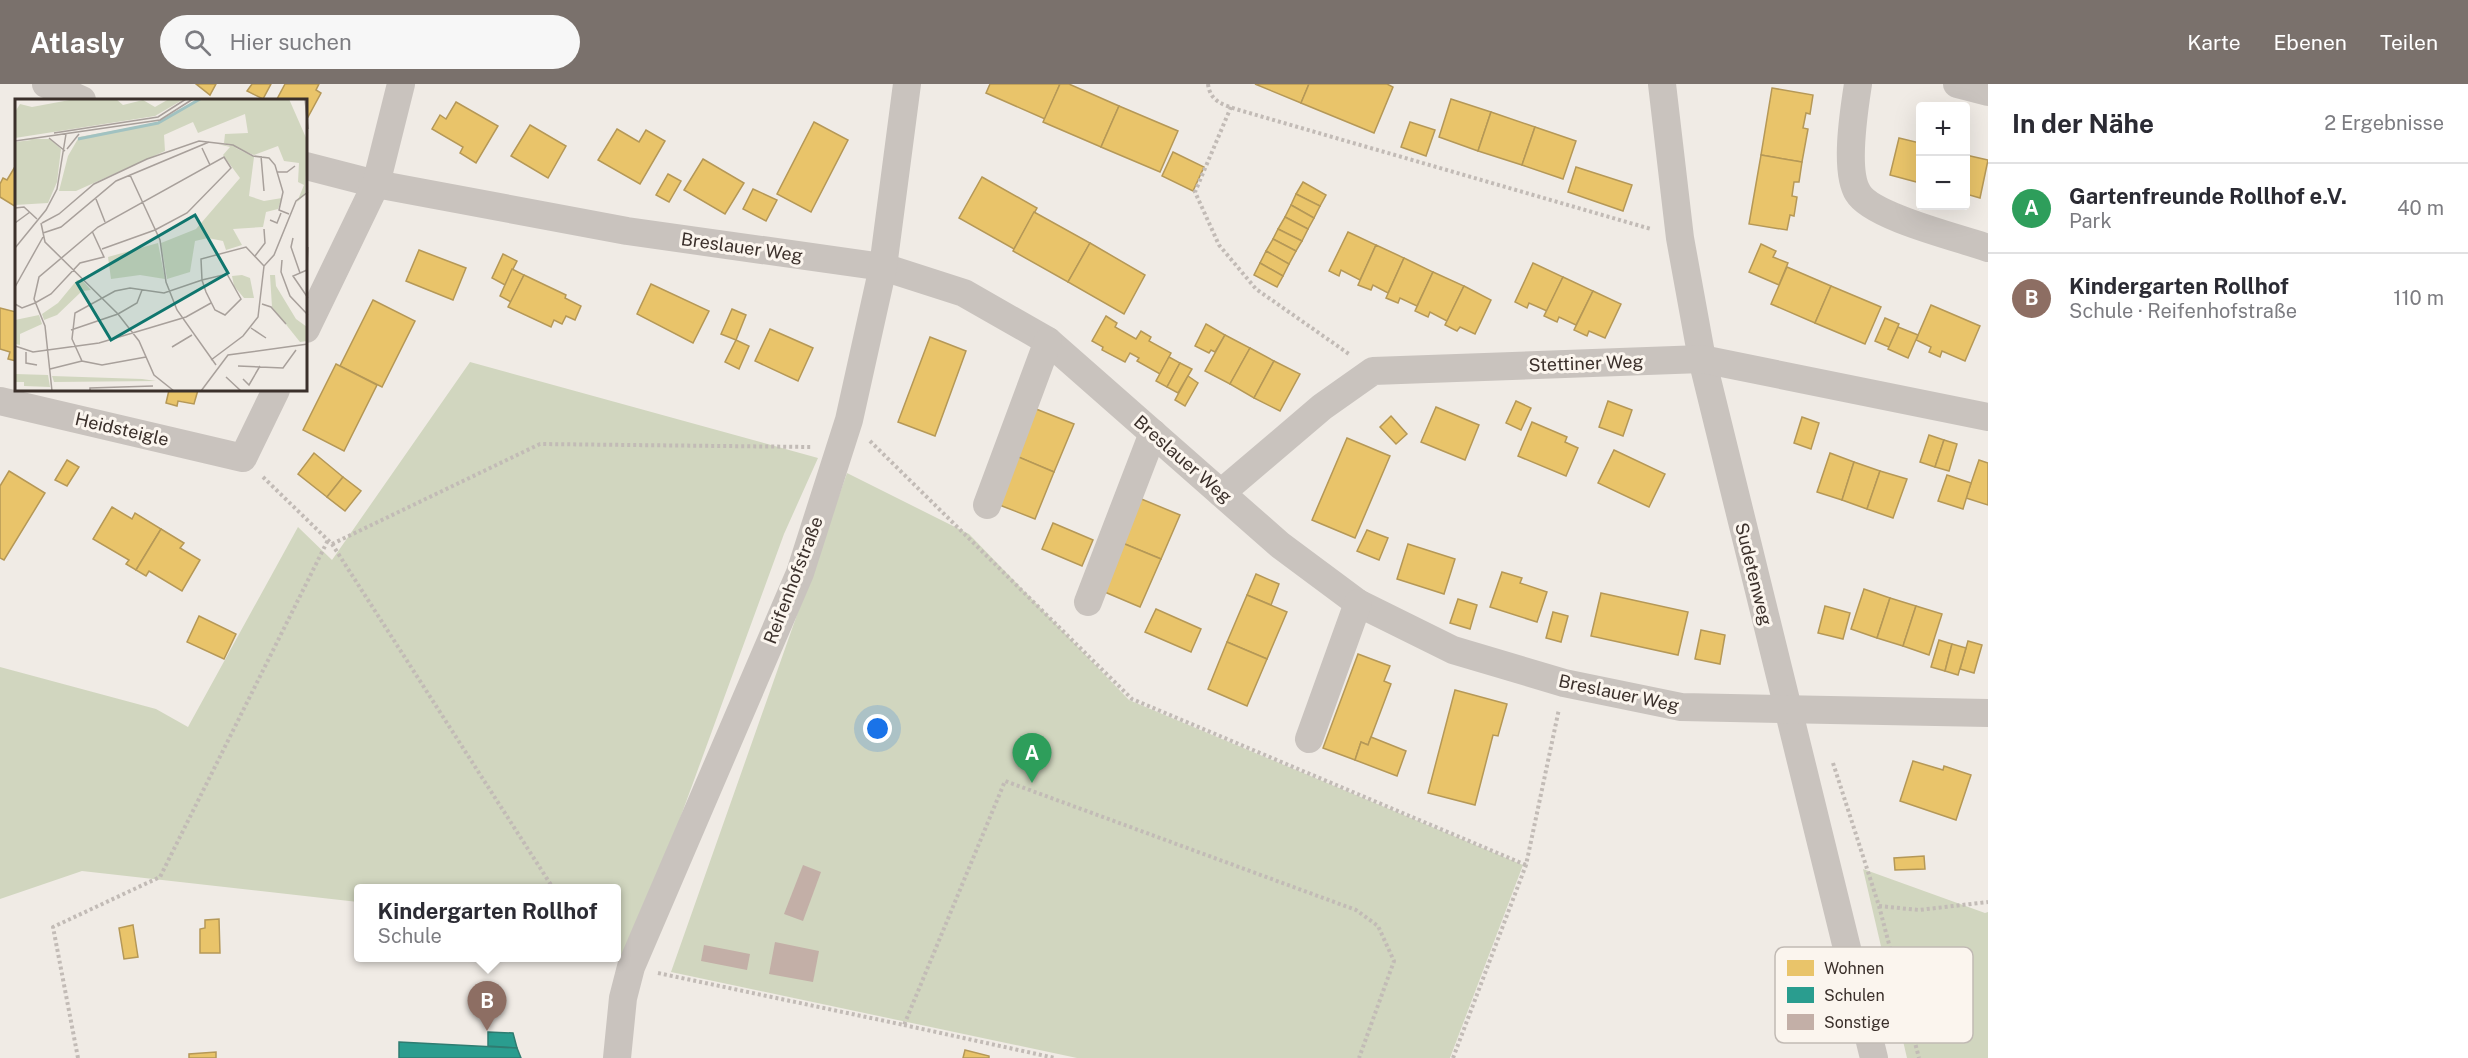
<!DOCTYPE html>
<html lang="de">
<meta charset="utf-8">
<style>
:root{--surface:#fff;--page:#f7f7f7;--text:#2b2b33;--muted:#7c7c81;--line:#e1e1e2;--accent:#7a716c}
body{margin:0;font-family:"Public Sans",sans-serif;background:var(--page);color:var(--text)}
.controls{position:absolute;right:18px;top:18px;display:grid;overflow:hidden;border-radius:6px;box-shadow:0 6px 24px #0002}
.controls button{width:54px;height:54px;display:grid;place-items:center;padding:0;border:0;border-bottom:2px solid var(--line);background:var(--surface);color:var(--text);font:30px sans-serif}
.you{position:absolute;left:878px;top:645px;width:21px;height:21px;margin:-15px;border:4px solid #fff;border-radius:50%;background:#1a73e8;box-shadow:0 0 0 9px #1a73e833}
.badge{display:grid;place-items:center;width:39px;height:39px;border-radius:50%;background:var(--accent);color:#fff;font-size:20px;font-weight:700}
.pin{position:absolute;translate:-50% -50px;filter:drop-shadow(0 2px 3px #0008)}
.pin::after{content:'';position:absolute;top:32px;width:21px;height:18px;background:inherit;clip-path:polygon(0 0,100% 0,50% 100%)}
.popup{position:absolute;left:354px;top:800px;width:267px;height:78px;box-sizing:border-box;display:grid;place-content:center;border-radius:6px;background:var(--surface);filter:drop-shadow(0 2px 4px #0005);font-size:20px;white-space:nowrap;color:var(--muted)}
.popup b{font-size:22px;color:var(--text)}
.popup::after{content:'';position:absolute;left:50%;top:100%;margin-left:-12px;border:12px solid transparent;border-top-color:var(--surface)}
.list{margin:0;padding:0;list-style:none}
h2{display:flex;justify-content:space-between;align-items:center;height:78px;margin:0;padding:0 24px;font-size:26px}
h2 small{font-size:20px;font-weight:400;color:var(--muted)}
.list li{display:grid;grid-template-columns:39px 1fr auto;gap:18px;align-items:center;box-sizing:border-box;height:90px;padding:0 24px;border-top:2px solid var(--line)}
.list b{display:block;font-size:22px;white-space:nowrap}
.list p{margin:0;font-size:20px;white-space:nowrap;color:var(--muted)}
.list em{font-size:20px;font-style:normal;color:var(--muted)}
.icon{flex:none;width:33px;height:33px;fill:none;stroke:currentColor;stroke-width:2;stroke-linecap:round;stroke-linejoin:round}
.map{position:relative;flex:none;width:1988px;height:974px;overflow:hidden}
header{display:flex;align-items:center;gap:36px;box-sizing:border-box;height:84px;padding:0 30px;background:var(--accent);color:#fff}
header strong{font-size:28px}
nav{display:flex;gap:33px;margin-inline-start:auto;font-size:21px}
.search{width:420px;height:54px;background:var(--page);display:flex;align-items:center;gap:15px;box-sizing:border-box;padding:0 21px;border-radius:33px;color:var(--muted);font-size:22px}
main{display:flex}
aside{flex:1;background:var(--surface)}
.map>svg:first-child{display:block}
</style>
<header>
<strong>Atlasly</strong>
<div class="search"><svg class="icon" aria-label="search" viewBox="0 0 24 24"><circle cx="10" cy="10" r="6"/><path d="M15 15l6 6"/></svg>Hier suchen</div>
<nav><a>Karte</a><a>Ebenen</a><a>Teilen</a></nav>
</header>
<main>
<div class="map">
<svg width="1988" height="974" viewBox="0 0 1988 974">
<rect width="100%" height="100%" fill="#f0ebe5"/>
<g fill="#d1d6bf">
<path d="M470,278l348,96 -34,76 -155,424 -13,-2v-68h-258v14l-276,-31 -82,28v-232l156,42 32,18 110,-200 34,33z"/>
<path d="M847,389l122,61 160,166 394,165 -73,193h-373l-406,-86z"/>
<path d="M1863,785l122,44 3,-1v146h-81z"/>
</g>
<g fill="#e9c46a" stroke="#b59857" stroke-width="1.5">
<path d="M196,0h20l-6,11z"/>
<path d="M252,0h19l-8,15 -16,-8z"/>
<path d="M285,0h34l-3,6 5,3 -13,24 -2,-1v-16l-29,-1z"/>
<path d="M990,0h70l-15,35 -59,-26z"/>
<path d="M1060,0h9l50,22 -18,41 -58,-25z"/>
<path d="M1255,0h54l-8,19z"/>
<path d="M1309,0h78l6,3 -19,46 -73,-30z"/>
<path d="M1772,4l41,7 -3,19 -4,-1 -3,15 5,1 -6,33 -41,-7z"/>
<path d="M1451,15l40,13 -13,39 -39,-14z"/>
<path d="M456,18l42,24 -22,37 -16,-10 3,-6 -31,-18 8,-14 6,4z"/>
<path d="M1119,22l59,25 -18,41 -59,-25z"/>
<path d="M1491,28l44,15 -13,38 -44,-14z"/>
<path d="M814,38l34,18 -37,72 -34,-18z"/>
<path d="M1410,38l25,8 -9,26 -25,-9z"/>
<path d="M530,41l36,21 -18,32 -37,-22z"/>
<path d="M1535,43l41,14 -13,38 -41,-14z"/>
<path d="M617,45l22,13 7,-12 19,11 -25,43 -42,-24z"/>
<path d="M1899,54l21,5v40l-30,-8z"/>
<path d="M1173,68l31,15 -11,24 -31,-15z"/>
<path d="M1761,71l41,7 -3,20h-5l-2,14 5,1 -3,19 -4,-1 -3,15 -38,-6z"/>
<path d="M1966,71l22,5 -8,38 -14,-4z"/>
<path d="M703,75l41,24 -19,31 -41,-24z"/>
<path d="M16,81v42l-16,-10v-13l3,-6 4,2z"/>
<path d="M1576,83l56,18 -9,26 -55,-19z"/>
<path d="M668,90l13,7 -12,21 -13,-7z"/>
<path d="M982,93l55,31 -23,41 -55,-31z"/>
<path d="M1303,98l23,13 -6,11 -24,-12z"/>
<path d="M753,105l24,11 -11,21 -23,-12z"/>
<path d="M1296,110l24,12 -6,12 -23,-13z"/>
<path d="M1291,121l23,13 -6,11 -23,-12z"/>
<path d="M1034,128l56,31 -22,39 -55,-31z"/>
<path d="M1285,133l23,12 -6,12 -24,-12z"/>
<path d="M1278,145l24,12 -6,10 -23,-12z"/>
<path d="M1348,148l28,13 -16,35 -19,-10 -2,6 -10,-5z"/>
<path d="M1273,155l23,12 -7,13 -23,-13z"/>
<path d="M1090,159l55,32 -21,39 -56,-32z"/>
<path d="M1761,160l15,7 -3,6 15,6 -9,22 -30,-13z"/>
<path d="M1376,161l28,13 -16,35 -15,-8 -2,5 -13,-5z"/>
<path d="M419,166l47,18 -13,32 -47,-19z"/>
<path d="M1266,167l23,13 -6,12 -23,-13z"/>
<path d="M503,170l14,7 -12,24 -13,-7z"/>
<path d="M1404,174l29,14 -16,34 -17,-8 -2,5 -12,-5z"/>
<path d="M1260,179l23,13 -6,11 -23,-12z"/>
<path d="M1533,179l30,14 -16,34 -18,-8 -2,5 -12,-6z"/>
<path d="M1787,183l44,19 -16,37 -44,-19z"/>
<path d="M512,185l12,6 -13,27 -11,-6z"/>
<path d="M1433,188l31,14 -17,35 -17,-9 -2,5 -13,-6z"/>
<path d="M524,191l42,20 -1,3 16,8 -6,14 -9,-4 -4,8 -8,-4 -3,7 -43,-20z"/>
<path d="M1563,193l30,14 -17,34 -17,-8 -2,5 -13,-6z"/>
<path d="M651,200l58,27 -16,32 -56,-29z"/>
<path d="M1464,202l27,14 -16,34 -15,-7 -3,4 -12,-6z"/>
<path d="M1831,202l50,21 -16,37 -50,-21z"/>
<path d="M1593,207l28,13 -16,34 -16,-7 -2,5 -13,-6z"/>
<path d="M373,216l42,21 -33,66 -42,-21z"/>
<path d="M1931,221l49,21 -15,35 -23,-10 -2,6 -11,-5 2,-5 -15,-7z"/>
<path d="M0,224l16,4v49l-8,-2 2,-7 -10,-3z"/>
<path d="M732,225l14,6 -10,25 -15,-6z"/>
<path d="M1106,232l11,7 -2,4 21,12 5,-8 10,6 -2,4 22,12 -11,21 -23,-13 2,-3 -9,-5 -5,9 -23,-12 1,-3 -11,-6z"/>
<path d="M1885,234l14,6 -10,23 -14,-6z"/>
<path d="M1206,240l19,11 -10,17 -4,-2 -2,3 -14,-7z"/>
<path d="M1898,243l20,8 -10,23 -20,-9z"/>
<path d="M770,245l43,19 -15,33 -43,-20z"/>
<path d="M1225,251l25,13 -20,36 -25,-13z"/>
<path d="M930,253l36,14 -31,85 -37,-14z"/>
<path d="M736,256l13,6 -10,23 -14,-7z"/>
<path d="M1250,264l24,13 -20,37 -24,-14z"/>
<path d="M1169,273l11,6 -13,24 -11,-6z"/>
<path d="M1274,277l26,13 -20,37 -26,-13z"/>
<path d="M1180,279l12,6 -14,24 -11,-6z"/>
<path d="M336,280l41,21 -33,66 -41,-21z"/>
<path d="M1188,292l10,7 -13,23 -10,-6z"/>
<path d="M169,306h29l-4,14 -16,-3 -1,5 -11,-3z"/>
<path d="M1516,317l15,7 -10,22 -15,-7z"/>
<path d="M1608,317l24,9 -9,26 -24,-9z"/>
<path d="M1436,323l43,18 -14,35 -44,-18z"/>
<path d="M1036,325l38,15 -20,48 -38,-16z"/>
<path d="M1391,332l16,18 -11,10 -16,-17z"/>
<path d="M1802,333l17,6 -8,26 -17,-6z"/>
<path d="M1532,338l35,15 -2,5 13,6 -12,28 -48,-20z"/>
<path d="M1929,351l15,5 -9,27 -15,-5z"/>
<path d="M1347,354l43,18 -35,82 -43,-18z"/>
<path d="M1944,356l13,4 -8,27 -14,-4z"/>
<path d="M1614,366l51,24 -16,33 -51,-24z"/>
<path d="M314,369l29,24 -16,20 -29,-23z"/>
<path d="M1830,369l24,9 -12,38 -25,-8z"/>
<path d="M1016,372l38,16 -19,47 -38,-15z"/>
<path d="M67,376l12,7 -12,19 -12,-6z"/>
<path d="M1979,376l9,3v42l-22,-7z"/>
<path d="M1854,378l26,9 -13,38 -25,-9z"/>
<path d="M9,387l36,22 -41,67 -4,-2v-72z"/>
<path d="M1880,387l27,8 -14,39 -26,-9z"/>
<path d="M1947,391l24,8 -8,26 -25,-8z"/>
<path d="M343,393l18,14 -16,20 -18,-14z"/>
<path d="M1139,414l41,17 -19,44 -41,-17z"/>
<path d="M112,423l20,12 3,-6 26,16 -25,41 -10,-6 3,-4 -36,-21z"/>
<path d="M1053,439l40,17 -11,26 -40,-17z"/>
<path d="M161,445l23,14 -4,5 20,12 -18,31 -33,-20 -3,5 -10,-6z"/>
<path d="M1367,446l21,8 -9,22 -22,-9z"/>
<path d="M1120,458l41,17 -21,48 -40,-17z"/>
<path d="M1408,460l47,15 -11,35 -47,-15z"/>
<path d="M1502,488l20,6 -2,5 27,9 -10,30 -47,-15z"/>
<path d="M1256,490l23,10 -8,21 -24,-10z"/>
<path d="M1864,505l26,9 -13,40 -26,-9z"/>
<path d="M1601,509l87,19 -10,43 -87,-19z"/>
<path d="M1247,511l40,17 -20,47 -40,-17z"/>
<path d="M1890,514l26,8 -13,40 -26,-8z"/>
<path d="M1458,515l19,6 -7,24 -20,-6z"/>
<path d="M1825,522l25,7 -7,26 -25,-6z"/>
<path d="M1916,522l26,8 -13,41 -26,-9z"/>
<path d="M1156,525l45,20 -10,23 -46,-20z"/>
<path d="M1553,528l15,4 -7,26 -15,-4z"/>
<path d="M199,532l37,18 -12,25 -37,-17z"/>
<path d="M1701,546l24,5 -5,29 -25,-5z"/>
<path d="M1939,556l13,4 -7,27 -14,-4z"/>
<path d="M1968,557l14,4 -8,28 -14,-4z"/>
<path d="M1227,558l40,17 -20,47 -39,-17z"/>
<path d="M1952,560l14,4 -8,27 -13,-4z"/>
<path d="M1358,570l32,12 -6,15 7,3 -23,61 -7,-3 -6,18 -32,-12z"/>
<path d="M1455,606l52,14 -9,32 -5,-1 -18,70 -47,-12z"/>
<path d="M1371,653l35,14 -9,25 -42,-16 6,-18 7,3z"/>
<path d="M1913,677l30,9 1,-4 27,9 -15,45 -56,-19z"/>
<path d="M1924,772l1,13 -30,1 -1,-12z"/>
<path d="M219,835l1,34h-20v-24l5,-1v-8z"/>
<path d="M133,841l5,32 -14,2 -5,-31z"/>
<path d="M965,966l24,6v2h-26z"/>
<path d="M216,968v6h-27v-4z"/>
</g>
<g fill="#2a9d8f" stroke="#2f7c71" stroke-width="1.5">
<path d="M488,948l25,1 4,15 -29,-2z"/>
<path d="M399,958l118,6 4,10h-122z"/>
</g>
<g fill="#c3afa7">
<path d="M803,781l18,7 -18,49 -19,-7z"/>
<path d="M775,858l44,9 -6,31 -44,-8z"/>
<path d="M704,861l46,9 -3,16 -46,-9z"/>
</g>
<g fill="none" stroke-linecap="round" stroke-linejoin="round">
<g stroke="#c2bbb6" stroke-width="4" stroke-dasharray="3 3" stroke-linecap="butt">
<path d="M1208,0c2,18 16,21 31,26l412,119"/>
<path d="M1231,23l-36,85 24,53 37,44 93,65"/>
<path d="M870,357l262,258 394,166"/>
<path d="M263,393l69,67 221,344"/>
<path d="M332,460l208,-100 272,3"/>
<path d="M1833,679l46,143 40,152"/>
<path d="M1879,822l40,4 69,-8"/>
<path d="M658,889l246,52 101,-244 351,129 22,16 16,35 -35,97"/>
<path d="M904,941l151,33"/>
<path d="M78,974l-25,-131 107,-50 168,-337"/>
<path d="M1453,974l73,-193 33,-156"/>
</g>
<g stroke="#c9c3be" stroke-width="28">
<path d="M46,0l36,16"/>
<path d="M1662,0l18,154 22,121 172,699"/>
<path d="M1858,0c-4,26 -14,87 0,109 14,24 102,45 130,55"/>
<path d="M1957,0l31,8"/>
<path d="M306,82l70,18 251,47 256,36 81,26 84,48 232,204 78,58 95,47 111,33 117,24 307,6"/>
<path d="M306,245l70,-145 25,-100"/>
<path d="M0,317l243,57 33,-68"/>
<path d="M1221,409l101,-86 51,-36 329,-12 286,58"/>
<path d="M987,421l61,-164"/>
<path d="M1088,518l65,-169"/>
<path d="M1309,655l49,-136"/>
<path d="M617,974l6,-60 8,-31 169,-394 49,-153 34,-153 24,-183"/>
</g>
</g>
<g text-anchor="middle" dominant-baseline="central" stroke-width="6" stroke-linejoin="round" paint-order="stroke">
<g font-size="18" fill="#3b302b" stroke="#fbf5ee">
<text transform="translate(742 163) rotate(8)">Breslauer Weg</text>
<text transform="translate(1586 279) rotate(-2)">Stettiner Weg</text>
<text transform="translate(122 345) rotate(13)">Heidsteigle</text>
<text transform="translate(1183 375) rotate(41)">Breslauer Weg</text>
<text transform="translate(1754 490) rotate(76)">Sudetenweg</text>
<text transform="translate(793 496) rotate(-69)">Reifenhofstraße</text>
<text transform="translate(1619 609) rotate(12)">Breslauer Weg</text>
</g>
</g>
<g transform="translate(15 15)">
<rect width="292" height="292" fill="#f0ebe5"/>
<path d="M60,0h41l7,6 20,-5 12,7 14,-8h15l-29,17 -140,22v-26l5,-8 12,3zM182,0h92l18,41 -2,55 -8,7 7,-17 -6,-3 1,-19 -15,-2 -6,-15 -24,9 -30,-12 1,-9 23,-1 -3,-19 -47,19 -5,-11 -29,13 1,16 -89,40h-17l9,-35 11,-19 82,-15zM11,40h24l11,10 -4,33 -9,21 -33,2v-63l17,-2zM203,45l14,2 22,11 -5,39 15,5 18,-3 -4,11 -12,3 -3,15 -30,2 9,16 -16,5 -3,-9 -15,-3 -13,3 -5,31 -23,7 -6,-36 35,-14 44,-51 -17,-23 7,-8zM143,144l7,36 -25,-4 -29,4 -3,-22zM227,176l8,3 4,20h-10l-10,-12 -2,-10zM255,176h5l1,11 20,33 11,8v14l-7,1 -28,-35zM62,181h5l9,10 -9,1 -25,24 -13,5 -2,-6 16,-11zM24,216l3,9 -22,10v11l-5,-1v-24zM0,275l33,1 2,12 -26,-1v-4h-9zM37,277l90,3 14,2 -102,1z" fill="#d1d6bf"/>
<path fill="none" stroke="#a1c2c1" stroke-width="3" d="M63,40l80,-16 42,-24"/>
<path fill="none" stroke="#a8a09b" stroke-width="1.5" d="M290,0l3,30M39,34l104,-16 28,-18M34,39l16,13M0,42l145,-21 33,-21M187,49l8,17M52,50l12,-15M246,57l3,35M262,73h10l8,-6M115,76l30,65 6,42 11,28 39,55M81,100l9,23M0,109l9,-1 13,12M255,121l7,3 4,-10M0,124l15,-11M26,124l4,19 73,72 21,27 15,34 20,16M27,124l17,-9 35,-30 53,-25 52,-18 34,4 20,11 16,2 6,7 8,27 -4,18 10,4M28,134l18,-6 55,-46 93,-39M278,139l-2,9 9,26M0,149l31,-38 11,-21 9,-55M240,157l10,-13 -1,-14M267,161l-1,12 9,24 18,19M292,170l1,-22M292,171l-14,6 15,22M0,188l28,-50M0,205l7,4 13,-5 16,-9 29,-31 24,-6 -12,-26M247,205l9,3 15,17M236,229l15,10M56,231l47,-16 19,-11 5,-13M0,247l18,6 66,-9 87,-26 25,-14M157,248l20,-12M11,253v11l11,2M131,258l-44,8 -20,-4 -10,-22 3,-26 40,-22 15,-3 34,5 38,-13 25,-6 14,25 -16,16 -10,-5 -9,-18 -4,-12 -1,-21 45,-12 18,19M196,261l32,-24 15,-19 6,-51 10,-11 22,-54 12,-9M223,267l45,2 13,-18M35,270l32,-8M211,278l15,14M228,280l6,6 11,-19M37,292l-7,-65 -11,-27 5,-22 59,-50 126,-70 7,11 -44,45 -32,17 -53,19M75,292v-3l63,-2M186,292l27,-36 80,-11"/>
<path fill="#0f766e" fill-opacity="0.15" stroke="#0f766e" stroke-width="3" d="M180,116l33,58 -117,67 -34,-57z"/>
<rect width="292" height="292" fill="none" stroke="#3b302b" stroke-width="3"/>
</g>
<rect x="1775" y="863" width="198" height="96" rx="9" fill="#fbf5ee" stroke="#c1bab4" stroke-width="1.5"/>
<rect x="1787" y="876" width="27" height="16" fill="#e9c46a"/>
<rect x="1787" y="903" width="27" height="16" fill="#2a9d8f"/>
<rect x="1787" y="930" width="27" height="16" fill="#c3afa7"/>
<g font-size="16" fill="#3b302b">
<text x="1824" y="890">Wohnen</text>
<text x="1824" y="917">Schulen</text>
<text x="1824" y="944">Sonstige</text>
</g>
</svg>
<div class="controls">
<button>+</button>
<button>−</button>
</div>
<div class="you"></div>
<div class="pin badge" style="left:1032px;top:699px;background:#2e9e5b">A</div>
<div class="pin badge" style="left:487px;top:947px;background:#8d6e63">B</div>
<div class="popup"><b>Kindergarten Rollhof</b>Schule</div>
</div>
<aside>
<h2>In der Nähe<small>2 Ergebnisse</small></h2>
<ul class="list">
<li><span class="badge" style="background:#2e9e5b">A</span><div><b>Gartenfreunde Rollhof e.V.</b><p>Park</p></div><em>40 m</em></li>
<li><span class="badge" style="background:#8d6e63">B</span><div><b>Kindergarten Rollhof</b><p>Schule · Reifenhofstraße</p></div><em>110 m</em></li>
</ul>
</aside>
</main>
